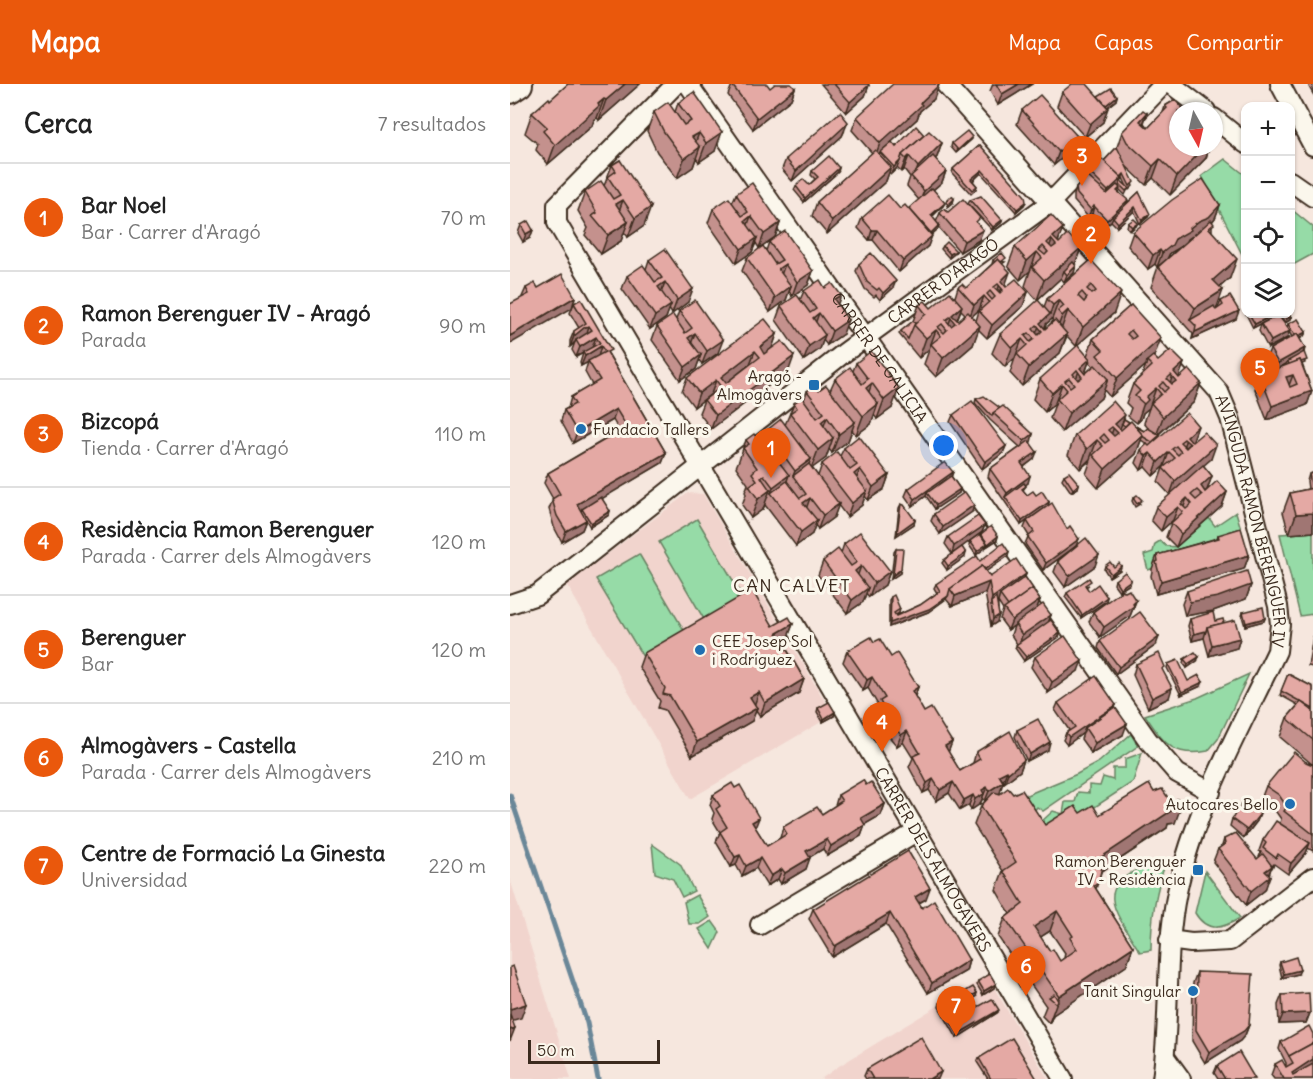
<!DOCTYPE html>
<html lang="es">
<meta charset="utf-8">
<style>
:root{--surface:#fff;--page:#f6f6f6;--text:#222;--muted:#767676;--line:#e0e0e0;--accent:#ea580c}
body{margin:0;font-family:Delius,sans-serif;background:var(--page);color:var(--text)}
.controls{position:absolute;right:18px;top:18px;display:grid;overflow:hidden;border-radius:12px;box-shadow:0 2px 4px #0004}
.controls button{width:54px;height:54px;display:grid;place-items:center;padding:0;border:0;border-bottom:2px solid var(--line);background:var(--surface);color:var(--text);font:30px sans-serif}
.compass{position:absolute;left:659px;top:18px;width:54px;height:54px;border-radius:50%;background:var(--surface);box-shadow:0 2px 4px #0004;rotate:172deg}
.scale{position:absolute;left:18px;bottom:15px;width:132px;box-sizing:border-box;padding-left:6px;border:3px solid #3b2a1e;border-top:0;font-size:16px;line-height:21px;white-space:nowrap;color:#3b2a1e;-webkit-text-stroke:4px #fbf7ec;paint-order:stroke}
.you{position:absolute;left:434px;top:362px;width:21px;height:21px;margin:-15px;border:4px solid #fff;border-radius:50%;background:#1a73e8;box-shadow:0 0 0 9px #1a73e833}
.badge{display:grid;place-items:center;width:39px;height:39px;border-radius:50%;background:var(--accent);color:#fff;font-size:20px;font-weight:700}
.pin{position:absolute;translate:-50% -50px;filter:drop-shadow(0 2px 3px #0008)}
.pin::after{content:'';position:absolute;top:32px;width:21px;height:18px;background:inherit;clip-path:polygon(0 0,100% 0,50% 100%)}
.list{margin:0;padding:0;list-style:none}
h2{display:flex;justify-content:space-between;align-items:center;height:78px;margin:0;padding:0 24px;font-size:26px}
h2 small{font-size:20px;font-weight:400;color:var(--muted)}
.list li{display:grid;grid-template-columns:39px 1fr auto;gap:18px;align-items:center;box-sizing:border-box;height:108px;padding:0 24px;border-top:2px solid var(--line)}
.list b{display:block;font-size:22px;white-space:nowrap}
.list p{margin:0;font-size:20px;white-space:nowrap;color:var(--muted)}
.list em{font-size:20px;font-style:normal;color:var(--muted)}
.icon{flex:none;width:33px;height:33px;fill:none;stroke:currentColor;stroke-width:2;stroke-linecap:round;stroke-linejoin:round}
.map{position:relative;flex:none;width:803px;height:995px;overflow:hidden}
header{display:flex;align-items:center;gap:36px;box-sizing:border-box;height:84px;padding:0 30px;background:var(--accent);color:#fff}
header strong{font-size:28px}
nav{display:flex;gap:33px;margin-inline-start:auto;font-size:21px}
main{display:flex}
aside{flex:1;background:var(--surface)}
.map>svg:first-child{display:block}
</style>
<header>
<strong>Mapa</strong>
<nav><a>Mapa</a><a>Capas</a><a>Compartir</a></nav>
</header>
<main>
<aside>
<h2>Cerca<small>7 resultados</small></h2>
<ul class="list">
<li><span class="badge">1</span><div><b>Bar Noel</b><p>Bar · Carrer d'Aragó</p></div><em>70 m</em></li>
<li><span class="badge">2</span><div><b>Ramon Berenguer IV - Aragó</b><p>Parada</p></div><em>90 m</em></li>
<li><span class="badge">3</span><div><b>Bizcopá</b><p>Tienda · Carrer d'Aragó</p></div><em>110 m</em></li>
<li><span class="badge">4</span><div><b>Residència Ramon Berenguer</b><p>Parada · Carrer dels Almogàvers</p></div><em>120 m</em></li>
<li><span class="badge">5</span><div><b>Berenguer</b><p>Bar</p></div><em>120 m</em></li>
<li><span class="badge">6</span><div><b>Almogàvers - Castella</b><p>Parada · Carrer dels Almogàvers</p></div><em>210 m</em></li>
<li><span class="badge">7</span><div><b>Centre de Formació La Ginesta</b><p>Universidad</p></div><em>220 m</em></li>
</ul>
</aside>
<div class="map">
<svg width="803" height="995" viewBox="0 0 803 995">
<rect width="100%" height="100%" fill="#f6e7de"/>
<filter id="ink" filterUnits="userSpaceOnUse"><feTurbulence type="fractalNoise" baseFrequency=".0167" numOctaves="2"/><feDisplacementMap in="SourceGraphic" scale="12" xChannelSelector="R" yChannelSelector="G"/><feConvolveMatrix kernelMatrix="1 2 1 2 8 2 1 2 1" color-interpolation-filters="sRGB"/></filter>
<g filter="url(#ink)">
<g fill="#f1d4cd">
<path d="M178,409l15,1 130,221 -143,84 -123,-214z"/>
<path d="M0,795l61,200h-61z"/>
<path d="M477,892l61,103h-227l18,-13z"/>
</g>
<g fill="#96dba7" stroke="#688262" stroke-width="1.5">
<path d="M715,75l20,16v85l-43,-84z"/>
<path d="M781,125l22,18v27l-22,12z"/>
<path d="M726,428l8,27 -96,31 -4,-15 9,-3 2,-8 5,-3 6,5 10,1 33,-29 6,8z"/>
<path d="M187,435l47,80 -39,22 -46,-79z"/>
<path d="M803,448v82l-13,2 -20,-82z"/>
<path d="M129,470l46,78 -42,25 -47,-78z"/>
<path d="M739,590l-31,65 -10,12c-37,7 -44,-9 -63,-36l52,-17z"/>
<path d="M621,650l7,12 -95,65 -6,-4 -5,7 -22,-12 67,-28 22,-12z"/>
<path d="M632,669l-9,29 -81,53 -10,-14 11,-10 10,3 2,-12h10l3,-10 11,1v-8l11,1 3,-9 10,3v-12h12v-9z"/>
<path d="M142,760l28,20 14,27 -12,6 -9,-18 -18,-6z"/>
<path d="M649,776l7,2c-11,30 -15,56 -15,88l-11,2c-31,-50 -48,-66 19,-92z"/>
<path d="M695,787l35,47c-18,11 -33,15 -45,-5z"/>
<path d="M187,811l13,22 -10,7h-11l-5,-22z"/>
<path d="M202,837l8,11 -8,17 -13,-20z"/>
</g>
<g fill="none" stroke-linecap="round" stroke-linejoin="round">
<path stroke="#6b8798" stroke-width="5" d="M0,711l77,228 11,56"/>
<defs>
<g id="minor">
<path id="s1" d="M166,0l-119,121v18l506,856"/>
<path id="s2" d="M178,0l460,656 29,33 34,19"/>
<path id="s3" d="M435,0l274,308 11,26 48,188 2,18 -3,27c-37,78 -82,156 -100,241 -13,62 -6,125 -15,187"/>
<path d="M661,0l35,27"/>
<path d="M770,0l33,62"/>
<path d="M704,34l32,26"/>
<path d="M780,97l23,16"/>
<path id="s4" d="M0,520l27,-9 307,-242 207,-151 113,-118"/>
<path d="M250,841l156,-93"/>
<path d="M659,856l22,3 39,-2 83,-64"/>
<path d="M655,973l16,22"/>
</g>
<path id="highway" d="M0,6l9,-6"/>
</defs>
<use href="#minor" stroke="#3b2a1e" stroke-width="22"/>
<use href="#highway" stroke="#3b2a1e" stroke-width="30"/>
<use href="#minor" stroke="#fbf7ec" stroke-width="18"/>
<use href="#highway" stroke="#fbf7ec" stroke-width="26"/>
</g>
<g fill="#c4918d" stroke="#3b2a1e" stroke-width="1.5" fill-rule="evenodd">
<path d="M58,0h72l-41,36 -2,-2 -3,2 -2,6 -44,38 -12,-14 2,-6 -13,-11 7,-20 18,-13z"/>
<path d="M311,0h47l1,1 -4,11 -19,17z"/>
<path d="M483,0h39l-34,21 -8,-14z"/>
<path d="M800,0h3v10l-4,-7z"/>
<path d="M222,1l38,3h25l-4,11 -38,30 -25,-34z"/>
<path d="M552,8l36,4h19l-1,4 -9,7 -4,15 -18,15 -28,-31z"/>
<path d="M424,15l-14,12 -3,8 -39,35 1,1 1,-3 44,-17 18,8 -5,14 -2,2 11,12 -4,11 -9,8 10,16 -11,11 4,5 4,-9 8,-1 30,12 1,16 -19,12 -22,-25v2l-7,6 -3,11 -29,26 -26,-32h-4l-11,-12 4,-10 38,-9 9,1 10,-10 -12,-14 3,-9 -6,-8 -3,3 -4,-4 -6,6 -2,-2 -3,9 -59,53 -15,-18 5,-14 55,-49 -20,-23 5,-13z"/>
<path d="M665,16l3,47h31l-3,11 -36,37 -17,-17 -7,7 -20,-19 7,20 -4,4 -1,-1 -3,6 -6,-6v3l8,11 12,-11 9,25 -8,7 -6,-13 -17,16 -6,-6 -7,6 -12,-13 -4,3 -14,-16v-6l2,-7 11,-12 2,-4 15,-11 13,-14 5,-15 25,-19 -3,10 4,5 15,-15 2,-7zM613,94l4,9 -6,-6z"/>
<path d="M168,19l37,48 -16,11 -3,-4 -3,9 -16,11 -20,-26 -10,-21 7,-19h21z"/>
<path d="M512,26l55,26 -5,14 -18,15 -37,-41z"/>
<path d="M334,48l-2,4 -50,45 -10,-12 4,-10z"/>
<path d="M461,56l-15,13 -5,-6 1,-4z"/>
<path d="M470,61l44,60 -8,7 -35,-39 -8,8 4,5 -1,3 -5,5 -19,-21 1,-4z"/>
<path d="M110,76l24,66 -16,11 -4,-5 -3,9 -20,13 -16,-19 3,-7 -10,-17 7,-19 19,-6 8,-21z"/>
<path d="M302,87l26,1 -34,30 -10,-12 2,-4 13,-1 6,-6 -4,-4z"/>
<path d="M226,110l44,29 -5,14 -16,11 -3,-5 -4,9 -16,11 -28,-40 5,-14 19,-6z"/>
<path d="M460,116l32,20 -1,3 -9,7 -24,-26z"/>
<path d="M710,121l-5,13 -3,4v9l18,47 -10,9 -4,22 2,-1 3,-7 15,18 -44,20 1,-5 -42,-47 7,-20 23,-21 -11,7 -3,6 -10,8 -2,-3 -7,5 -20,-23 5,-14z"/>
<path d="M618,139l8,3 -6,5 -3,-4z"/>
<path d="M11,141l12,5 -3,8 -7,4 -5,-9z"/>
<path d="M553,144l-5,14 23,6 -6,16 -1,9 -10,9 -3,-4 -24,22 -12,-14 5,-15 -10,9 -12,-14 7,-19z"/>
<path d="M259,158l44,29 -5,14 -16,11 -3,-5 -3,9 -16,12 -28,-41 5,-13 19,-7z"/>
<path d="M433,162l13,5 -2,3 -5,4 -8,-9z"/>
<path d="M139,176l39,42 -16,12 -3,-5 -3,9 -16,11 -28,-40 5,-13 19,-7z"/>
<path d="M483,176l12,2 -3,2 4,23 22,5 -5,14 -36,32 -9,-9 -5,16 -37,32 -12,-13 5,-14v-1l-10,9 -20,-24 2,-3 12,-10 6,-16 12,3 24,-11 3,-10 8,1 26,-24zM451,226l4,4 -7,7 -1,-1zM469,226v1l-3,10 -4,-5z"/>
<path d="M581,176l23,53 -38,33 -9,-10 -7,17 -38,33 -12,-13 5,-15 -10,9 -13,-14 8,-19 44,-27 3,-8zM542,235l1,2 -8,8 1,-5z"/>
<path d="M349,180l34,24 -13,12 -4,-5 -2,2 -9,-8 -9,-18z"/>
<path d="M16,204h12l37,9 -3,11 -50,-11z"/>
<path d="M315,204l16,7 -4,9 6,30 -16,11 -4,-5 -3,9 -16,11 -28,-40 5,-14 19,-6 4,-9z"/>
<path d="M64,219l35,52 57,98 -4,10 -60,35 7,17 -19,12 -4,-7 -4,10 -20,12 -8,-15 -5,-18 4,-10 -9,-16 4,-10 71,-42 -6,-11 -40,23 -12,-22 3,-11 4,-2 3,-11 21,-12 -7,-13 3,-10 -7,4 -1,-3 3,-10 -7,4 -4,-7 3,-8 -5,5v-6l4,-10 5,-3 -9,-15z"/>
<path d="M621,221l23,52 4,4 26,2 -6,15 23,5 -7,19 -35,32v4l34,2 -1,1 19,18 -8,6 9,11 -5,14 20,2 -5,14 -46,41 -10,-10 5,-14 2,-3 -12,11 -10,-11 5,-13 14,-12 -12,-13 5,-14 2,-2h-1l-11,10 -8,-9 -4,3 -5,-7 5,-13 6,-6 -6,-4 -5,14 -38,34 -12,-14 5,-14 -11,9 -12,-14 7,-20 49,-16 20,12 4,-3 -4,-5 5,-15 -6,5 -2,6 -4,4 -9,-7 3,-8 -5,-5 7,-19 9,-9 4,-10 -36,32 -6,-7 -3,8 -39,34 -12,-14 5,-14 -10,8 -12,-13 7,-20 47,-23 6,-17zM579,277l4,5 -8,8z"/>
<path d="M169,227l39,42 -16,11 -3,-4 -3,9 -16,11 -28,-40 5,-14 19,-6z"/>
<path d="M736,230h43l2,3 -1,3 -5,3 -5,-9 -27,14z"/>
<path d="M751,240l26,3 1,-3 18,8 -2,4 -4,3 5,9 -1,4 1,11 -3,1 10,27 -5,14 -40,15 -12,-31 5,-14 15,-5 -8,-14 3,-7 22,-12 -3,-5 -2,6 -19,10 -9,-17z"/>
<path d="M267,250l-5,14 17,22 -78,59 -12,-16 5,-13 7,-6 -17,13 -12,-16 5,-13z"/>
<path d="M346,279l36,45 -15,11 -3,-4 -3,9 -15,11 -4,-5 -4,11 -16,12 -3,-4 -3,9 -14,10 6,8 4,-12 18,-8 4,-8 45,27 -5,14 -16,11 -3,-4 -3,9 -15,12 -9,-12 -4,12 -16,12 -3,-4 -3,9 -16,12 -31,-41 -2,4 -12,9 -9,-13 4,-11 -1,-2 3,-8 -12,-17 3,-7 7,-20 11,-2 5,2 4,-9 19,-6 9,-22 10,-3 3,-9 23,-1 5,-11 18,-8z"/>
<path d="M466,315l57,35 -4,8 5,17 -10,8 4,16 -3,2 1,1 -3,4 4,5h9l13,7 -1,4 -27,19 -33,-48 2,-8 30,-22 -30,-27 -15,-17z"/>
<path d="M443,331l53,31 -3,7 -21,16 -32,-47z"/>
<path d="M443,388l-2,5 9,12 -1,4 -24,16 -9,-13 -14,10 -7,-10 3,-7z"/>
<path d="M803,389v59l-24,2 -6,-22 7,-19 18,-4 -1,-8 2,-7z"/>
<path d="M554,391l15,9 -1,4 -7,4 -9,-13z"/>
<path d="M623,414l7,6 -5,3 -3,-6z"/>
<path d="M391,420l14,16 -1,4 -18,12 3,-28z"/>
<path d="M462,428l-32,22 -9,-13 3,-7z"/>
<path d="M517,437l40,8 10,17 18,20 -30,21 -11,-15 4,-11 16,-13 -31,22 -18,-26 3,-7 1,-1 -5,-8z"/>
<path d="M475,441l-3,7 -30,22 -7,-10 3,-7z"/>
<path d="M471,450l17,2 -1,4 -11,7 -1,1 -9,7 -7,-10 1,-4 10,-6z"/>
<path d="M708,451l31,20 -5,14 -88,25 -5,-18 1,-5v-2l5,-14 60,-17z"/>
<path d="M334,460l46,27 -5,14 -16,12 -3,-4 -3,9 -16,11 -29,-38 5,-14 18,-8z"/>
<path d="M386,465l4,24 -9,6 3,-27z"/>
<path d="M499,468l-1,4 -22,15 4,6 36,-3 -1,3 15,23 -4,9 15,6 -3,7 12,11 -1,4 -35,24 -9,-13 2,-4 -6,-9 3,-9 -6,4 -8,-11 3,-9 -5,-8 -1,20 -6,4 -6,-33 -33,13 -6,-7 -18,13 -39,15v-27l2,-3 9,12 -1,4 -3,2v1l24,-11 17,-12 -3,-5 2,-4 44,-23z"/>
<path d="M455,473l-18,13 -5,-7 2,-3z"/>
<path d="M595,482l9,1 7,-1 -1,4 -11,7 -5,-8z"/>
<path d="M605,496h16l-1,4 -11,7 -5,-7z"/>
<path d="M579,501l-3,2 3,4 17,10 -25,17 -16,-21 2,-4z"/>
<path d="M741,501l-5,14 -33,12 -28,5 -3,-12 5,-13z"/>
<path d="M615,508l11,9 -6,15 -30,21 -11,-15 4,-10z"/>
<path d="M733,528l22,6 -1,3 -19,5 -3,-10z"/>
<path d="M680,535l25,2 9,2 16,15 -3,10 -28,8 -5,-18 -12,3 -4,-15z"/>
<path d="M283,540l-5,13 -6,4 22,38 -5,14 -39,23 -4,-6 -4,11 -60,35 -27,-46 -7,-2 2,-7 -21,-34 5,-14 129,-27z"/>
<path d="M803,552v31l-5,-1z"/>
<path d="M590,557l56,4 -40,29 -18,-26z"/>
<path d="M364,558l17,15 27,30 -3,9 9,16 28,30 -4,10 12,19 13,-8 3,-11 48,8 -4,11 -16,12 -1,-1 -4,11 46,32 35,-12 95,10 -7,1 -1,4 -66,44 -5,17 37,58 -7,19 -73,49 -2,5 -2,3 -7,-7 4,-10 -48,-69 7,-19 5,-4 -14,-24 7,-19 -29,-46 7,-19 4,-5 -2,-3 -3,6 -9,6 -2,-5 -9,5 -11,-17 -13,8 -7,-11 -6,3 -14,-26 4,-9 -10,-16 -6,4 -11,-13 -10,-21 2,-7 -10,-17 -5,3 -20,-29 4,-11zM540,847l15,22 -1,5 -4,3 -10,-10 -10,-14z"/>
<path d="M525,573l43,14 -30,22 -17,-26z"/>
<path d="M674,575l13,2 -10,7 -4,-5z"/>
<path d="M626,580l33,34 -21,10 -15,-33z"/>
<path d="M658,580l20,17 13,5 -20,9 -14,-27z"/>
<path d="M778,590l25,13v78l-33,-28 7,-19 11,-13 -18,-10z"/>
<path d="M548,619l58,2 -1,2 8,28 -32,18 -10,-14 2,-6 -16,12 -4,-5 3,-7 3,-3 -14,-20z"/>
<path d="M308,624l16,8 -11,6 -6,-10z"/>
<path d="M507,646l31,20 -21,11 -12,-24z"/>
<path d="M796,678l7,3v86l-5,-3 -2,5 -18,21 -14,-10 -2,4h-1l-6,22 -19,15 -33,-43 5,-13 4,-3 2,-7 33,20 2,-2 2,-5 -2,-1 4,-11 17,-17 1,-4 -7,-10 -13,-10 5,-13z"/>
<path d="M356,701l19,19 -4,11 -16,9v1l-4,11 -34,20 -4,-7 -14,8 -3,12 -25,15 -3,-5 -11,7 -11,-18 -14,8 -6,-11 -5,2 -15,-25 4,-10 -8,-13 2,-6 -4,-8 3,-10 42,32 12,19 13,-8 3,-11 39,-13 13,-8 3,-11z"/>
<path d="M750,730l-3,7 -13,17 -14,-12 2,-7z"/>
<path d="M416,815l-7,4 3,5 47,52 -3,11 -38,22 -42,-69 -54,33 -23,-38 4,-10z"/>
<path d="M770,878l18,12 -16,4 -3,-13z"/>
<path d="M687,888l52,53 -4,10 -5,6 -35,22 -13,-22 1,-58z"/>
<path d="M468,897l18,3 -2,4 -11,7 -6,-10z"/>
<path d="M451,910l15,3 -12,7 5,8 28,1 -40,25 -18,-31 1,-4 20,-7z"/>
<path d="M772,911l28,18 -4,10 -27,1 -1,-19z"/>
<path d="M771,958l32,37h-39l-3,-4 4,-11 11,1v-2l-7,-14z"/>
<path d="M469,974l58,21h-49l-11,-17z"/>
<path d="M707,982l38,13h-37l-4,-6z"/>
<path d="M357,985l71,10h-72l-2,-3z"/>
</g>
<g fill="#a07673" stroke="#3b2a1e" stroke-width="1.5">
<path d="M115,0h15l-41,36 7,-20z"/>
<path d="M509,0h13l-34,21 4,-11z"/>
<path d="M359,1l-4,11 -19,17 4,-11z"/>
<path d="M429,1l-5,14 -14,12 -3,8 -42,38 5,-14 40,-40z"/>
<path d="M285,4l-4,11 -38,30 4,-11z"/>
<path d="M607,12l-1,4 -12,10 1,-4z"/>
<path d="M94,15l-7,19 -3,2 -2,6 -44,38 7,-19z"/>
<path d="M598,24l-5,14 -18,15 5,-13z"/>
<path d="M637,29l-7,20v-12z"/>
<path d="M338,38l-6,14 -50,45 4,-10z"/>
<path d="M212,48l-7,19 -16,11 7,-19z"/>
<path d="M189,49l-7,19v-15z"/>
<path d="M567,52l-5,14 -18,15 5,-13z"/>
<path d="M462,53l-1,3 -15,13 2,-3z"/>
<path d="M432,59l-5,14 -24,24 5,-14z"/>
<path d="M190,63l-7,20 -16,11 7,-19z"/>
<path d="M695,63h4l-3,11 -36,37 7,-19z"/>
<path d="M399,72l-5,13 -3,3 5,-13z"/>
<path d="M650,75l-7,19 -7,7 7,-19z"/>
<path d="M390,77l-3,7 -6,6 3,-7z"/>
<path d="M381,83l-5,14 -59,53 5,-13z"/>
<path d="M329,84l-1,4 -34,30 1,-4z"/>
<path d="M472,86l-1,3 -11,10 1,-4z"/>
<path d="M436,87l-4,11 -22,19 4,-10z"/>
<path d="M614,90l-6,15 -13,12 3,-10z"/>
<path d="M444,115l-1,4 -6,5 1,-3z"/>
<path d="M113,116l-7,19v-15z"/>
<path d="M618,116l-3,7 -12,10 -2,4 -7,6 3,-7z"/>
<path d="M516,118l-2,3 -8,7 1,-3z"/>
<path d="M435,119l-2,3 -14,13 2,-4z"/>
<path d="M710,121l-5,13 -11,13 -10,4 -6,4 -2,5 -16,9 -3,6 -10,8 5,-14 13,-14z"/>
<path d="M584,122l-2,8 -4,3 3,-7z"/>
<path d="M141,123l-7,19 -16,11 7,-19z"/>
<path d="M625,123l-1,4 -17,16 1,-4z"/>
<path d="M640,130l-2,3 -8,7 2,-4z"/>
<path d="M241,132l-5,14 -1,-9z"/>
<path d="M492,136l-1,3 -9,7 1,-3z"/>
<path d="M118,138l-7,19 -20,13 7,-19z"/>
<path d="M270,139l-5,14 -16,11 5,-14z"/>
<path d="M628,139l-2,3 -6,5 2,-4z"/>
<path d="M429,141l-1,4 -8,7 1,-3z"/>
<path d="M553,144l-7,19 -10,9 7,-19z"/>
<path d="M23,146l-3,8 -7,4 3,-8z"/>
<path d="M362,146h5l-4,10h-4z"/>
<path d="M473,146l-4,10 -19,12 4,-11z"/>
<path d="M422,152l-4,10 -29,26 4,-11z"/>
<path d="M247,154l-5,14 -16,11 5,-14z"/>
<path d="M571,164l-7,19 -10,4 -3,7 -24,22 7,-20z"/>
<path d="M650,166l-5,14 -7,5 5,-14z"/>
<path d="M446,167l-2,3 -5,4 1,-4z"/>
<path d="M527,168l-7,19 -10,9 7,-19z"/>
<path d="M727,175l-7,19 -24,21 7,-19z"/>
<path d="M275,180l-5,14 -2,-9z"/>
<path d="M566,182l-2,7 -10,9 3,-7z"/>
<path d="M303,187l-5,14 -16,11 5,-14z"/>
<path d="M500,188l-5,14 -9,9 5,-14z"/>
<path d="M386,197l-3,7 -13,12 3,-7z"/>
<path d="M155,198l-5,14 -2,-9z"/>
<path d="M281,202l-5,14 -16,12 5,-14z"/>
<path d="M183,205l-5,13 -16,12 5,-14z"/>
<path d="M713,206l-7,20 -26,10 5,-12z"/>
<path d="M518,208l-5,14 -36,32 5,-13z"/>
<path d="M611,209l-7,20 -38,33 7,-19z"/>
<path d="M331,211l-5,14 -2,-10z"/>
<path d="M474,212l-5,14 -10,9 5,-14z"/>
<path d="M65,213l-3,11 -62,36v-8z"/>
<path d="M549,216l-7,19 -6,5 -3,9 -10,9 7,-19 10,-9 3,-9z"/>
<path d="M161,221l-5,13 -16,11 5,-13z"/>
<path d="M452,222l-7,19 -10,9 7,-19z"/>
<path d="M558,226l-7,20 -6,5 7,-19z"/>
<path d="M729,227l-3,8 -44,20 3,-7z"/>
<path d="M309,229l-5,14 -1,-9z"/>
<path d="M765,230h5l-27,14 2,-4z"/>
<path d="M781,233l-1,3 -5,3 1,-4z"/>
<path d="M338,236l-5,14 -16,11 5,-14z"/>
<path d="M79,242l-3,10 -10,4 -1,2 -5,5 4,-11 11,-9z"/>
<path d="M470,242l-7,19 -37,32 7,-19z"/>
<path d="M426,246l-7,19 -10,9 7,-20z"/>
<path d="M780,247l-3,7 -19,10 3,-7z"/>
<path d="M796,248l-2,4 -9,5 1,-3z"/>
<path d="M185,249l-5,14 -2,-9z"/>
<path d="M267,250l-5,14 -12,9v-10z"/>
<path d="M557,250l-7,19 -38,33 7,-19z"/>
<path d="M315,251l-5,14 -16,11 5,-14z"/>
<path d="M86,253l-4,11 -16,9 4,-10z"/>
<path d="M651,254l-7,19 -7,4 -1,4 -36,32 7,-19z"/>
<path d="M512,255l-7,19 -10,9 7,-19z"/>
<path d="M213,256l-5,13 -16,11 5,-13z"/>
<path d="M91,262l-3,11 -17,9 4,-10z"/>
<path d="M795,264l-3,7 -14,6 -2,3 -11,6 3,-7z"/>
<path d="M245,267l-5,13 -29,23v-10z"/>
<path d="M191,271l-5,14 -16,11 5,-13z"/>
<path d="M284,272l-5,14 -78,59 5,-14z"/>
<path d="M580,275l-7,19 -10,9 7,-19z"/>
<path d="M674,279l-7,20 -10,9 7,-20z"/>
<path d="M783,291l-5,13 -2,-11z"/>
<path d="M598,295l-7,19 -39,34 7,-19z"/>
<path d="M206,296l-5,14 -17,13 5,-14z"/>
<path d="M362,299l-7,20 1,-15z"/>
<path d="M691,299l-7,19 -38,34 7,-19z"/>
<path d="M552,300l-7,19 -10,9 7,-19z"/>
<path d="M389,304l-7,20 -15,11 7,-19z"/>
<path d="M646,304l-7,20 -6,5 -2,6 -4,4 9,-26z"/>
<path d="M802,307l-5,14 -40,15 5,-14z"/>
<path d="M368,320l-7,20 -15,11 7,-19z"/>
<path d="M106,325l-3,11 -40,23 4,-11z"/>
<path d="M615,331l-7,19 -10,9 7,-19z"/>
<path d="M317,333l-7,20 1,-15z"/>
<path d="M345,338l-7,19 -16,12 7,-19z"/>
<path d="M688,342l-5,14 -11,10 5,-14z"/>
<path d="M523,350l-2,8 -10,6 3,-7z"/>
<path d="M633,351l-7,19 -38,34 7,-19z"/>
<path d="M323,354l-7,20 -15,11 7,-19z"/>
<path d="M587,356l-7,19 -10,10 7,-20z"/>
<path d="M706,361l-5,14 -41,36 5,-14z"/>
<path d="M496,362l-3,7 -21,16 3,-7z"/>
<path d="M527,368l-3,7 -15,11 2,-7z"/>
<path d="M659,368l-5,14 -11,10 5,-14z"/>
<path d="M156,369l-4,10 -79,47 -1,-1v1l-9,5 4,-11z"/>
<path d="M272,369l-7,20 1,-15z"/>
<path d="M640,369l-5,14 -4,3 5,-14z"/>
<path d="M301,375l-7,19 -11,-2 2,-5z"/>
<path d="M350,385l-5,14 -1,-9z"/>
<path d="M443,388l-3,8 -23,13 -1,3 -14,10 3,-7z"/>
<path d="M279,391l-7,20 -11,-2 2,-6z"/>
<path d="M379,391l-5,14 -16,11 5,-13z"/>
<path d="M520,392l-2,7 -21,16 -2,-2 2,-4z"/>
<path d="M702,392l-5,14 -5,5 -1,-9z"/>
<path d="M569,400l-1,4 -7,4 2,-3z"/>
<path d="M450,405l-1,4 -24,16 1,-4z"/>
<path d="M260,406l-7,19 -12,9 7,-19z"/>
<path d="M357,407l-5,14 -15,12 5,-14z"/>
<path d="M717,408l-5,14 -46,41 5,-13z"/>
<path d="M300,414l-5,14 -2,-9z"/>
<path d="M677,414l-5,14 -1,-8z"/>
<path d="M539,418l-1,4 -27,19 1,-4z"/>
<path d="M329,420l-5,13 -16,12 5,-14z"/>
<path d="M464,421l-2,7 -32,22 3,-7z"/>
<path d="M668,423l-5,13 -12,11 5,-14z"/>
<path d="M100,427l-1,4 -19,12 1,-4z"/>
<path d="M803,429v19l-24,2 7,-20z"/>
<path d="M76,436l-4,10 -20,12 4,-11z"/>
<path d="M307,436l-5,14 -16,12 5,-14z"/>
<path d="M405,436l-1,4 -18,12 1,-3z"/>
<path d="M475,441l-3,7 -30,22 2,-8z"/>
<path d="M488,452l-1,4 -11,7 2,-3z"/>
<path d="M569,455l-3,7 -33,24 3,-7z"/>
<path d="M477,460l-2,4 -9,7 1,-4z"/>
<path d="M499,468l-1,4 -54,38 -1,-2z"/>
<path d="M456,469l-1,4 -18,13 1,-4z"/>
<path d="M589,471l-4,11 -30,21 4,-11z"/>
<path d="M739,471l-5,14 -88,25 5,-13z"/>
<path d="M351,482l-5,14 -1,-9z"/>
<path d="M611,482l-1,4 -11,7 2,-3z"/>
<path d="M391,485l-1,4 -9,6 2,-4z"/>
<path d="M380,487l-5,14 -16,12 5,-14z"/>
<path d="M516,490l-4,10 -22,11 -2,7 -7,4v-4l1,-4z"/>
<path d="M621,496l-1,4 -11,7 1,-3z"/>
<path d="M479,498l-4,11 -33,13 3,-10z"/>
<path d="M741,501l-5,14 -33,12 -28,5 5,-14z"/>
<path d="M358,504l-5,14 -16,11 5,-13z"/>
<path d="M438,512l-2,3 -18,13 -39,15 1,-4z"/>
<path d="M597,513l-1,4 -25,17 1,-3z"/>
<path d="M530,516l-4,10 -28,20 4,-10z"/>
<path d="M626,517l-6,15 -30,21 4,-10z"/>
<path d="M489,531l-2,7 -6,4 2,-7z"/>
<path d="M541,531l-4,11 -28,20 3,-11z"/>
<path d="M755,534l-1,3 -19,5 1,-3z"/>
<path d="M283,540l-5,13 -16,10 5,-14z"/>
<path d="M696,547l-2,7 -12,3 2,-7z"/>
<path d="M550,549l-1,4 -35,24 2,-4z"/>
<path d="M649,553l-3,8 -40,29 3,-7z"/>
<path d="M730,554l-3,10 -28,8 3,-11z"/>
<path d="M689,573l-2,4 -10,7 1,-4z"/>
<path d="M572,577l-4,10 -30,22 4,-11z"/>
<path d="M362,593l-4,11 -5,3 4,-11z"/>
<path d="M294,595l-5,14 -39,23 5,-13z"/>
<path d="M693,598l-2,4 -20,9 1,-3z"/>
<path d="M408,603l-4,11 -2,-7z"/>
<path d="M662,604l-3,10 -21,10 4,-10z"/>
<path d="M249,608l-5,14 -4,-9z"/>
<path d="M606,621l-3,7 -28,16 -2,5 -16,12 2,-8z"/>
<path d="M247,624l-5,13 -60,35 5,-14z"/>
<path d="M325,628l-1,4 -11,6 1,-3z"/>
<path d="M617,640l-4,11 -32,18 4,-10z"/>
<path d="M397,647l-4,11 -6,4 4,-11z"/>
<path d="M442,658l-4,11 -3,-7z"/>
<path d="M540,658l-2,8 -21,11 3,-7z"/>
<path d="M514,676l-4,11 -16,12 4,-10z"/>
<path d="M497,687l-4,10 -4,-6z"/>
<path d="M423,695l-4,11 -6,3 4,-10z"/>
<path d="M443,698l-4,11 -13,8 4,-11z"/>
<path d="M493,698l-3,11 -15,8 4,-10z"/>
<path d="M477,703l-7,17 -9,6 4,-11 7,-9z"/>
<path d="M463,711l-4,10 -9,5 4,-10z"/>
<path d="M375,720l-4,11 -24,14 4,-11z"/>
<path d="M672,720l-7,19 -7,1 -1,4 -74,49 7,-19 74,-53z"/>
<path d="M750,730l-3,7 -13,17 3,-8z"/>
<path d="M249,734l-4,10 -3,-6z"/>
<path d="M355,741l-4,11 -34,20 4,-10z"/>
<path d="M317,755l-4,10 -21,13 4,-11z"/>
<path d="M800,759l-4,10 -18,21 3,-11z"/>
<path d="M230,771l-4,10 -5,2 4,-10z"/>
<path d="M250,774l-4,10 -14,8 4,-10z"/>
<path d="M300,774l-4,11 -25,15 4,-11z"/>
<path d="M762,782l-5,12 3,-2 -5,14 -19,15 5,-14 14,-20z"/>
<path d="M272,785l-4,10 -11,7 4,-10z"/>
<path d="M420,804l-4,11 -15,8 4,-10z"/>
<path d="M547,827l-7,20 -23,15 7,-19z"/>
<path d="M380,829l-4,11 -54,33 3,-11z"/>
<path d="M623,863l-7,19 -73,49 -2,5 -2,3 10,-27z"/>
<path d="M459,876l-3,11 -38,22 4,-10z"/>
<path d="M790,886l-2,4 -16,4 2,-4z"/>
<path d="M486,900l-2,4 -11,7 1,-4z"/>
<path d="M467,909l-1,4 -12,7 1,-4z"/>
<path d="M16,920l-5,14 -11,3v-12z"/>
<path d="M489,926l-2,3 -40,25 1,-4z"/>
<path d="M800,929l-4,10 -27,1 4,-10z"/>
<path d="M739,941l-4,10 -5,6 -35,22 4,-11z"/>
<path d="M5,944l-5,13v-11z"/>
<path d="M803,975v9l-18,11 -3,-6z"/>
<path d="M431,988l-3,7h-9z"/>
</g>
<g fill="#e4a9a4" stroke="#3b2a1e" stroke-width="1.5" fill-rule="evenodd">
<path d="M58,0h57l-19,16 -2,-1 -6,5 1,2 -44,39 -12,-14 4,-4 -15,-14 17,-15 1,2z"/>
<path d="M223,0h34l3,4 5,-4h16l4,4 -38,30 -25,-33z"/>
<path d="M324,0h34l1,1 -19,17z"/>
<path d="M383,0h45l1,1 -19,18 2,2 -42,38 -23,-26z"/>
<path d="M486,0h23l-17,10z"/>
<path d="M562,0h15l21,24 -18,16 -28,-32z"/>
<path d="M601,4l6,8 -11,9 -8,-9z"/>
<path d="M184,8l28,40 -16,11 -7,-10 -7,4 8,10 -16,12 -20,-27 -10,-20 14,-10 16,23 7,-4 -13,-18z"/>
<path d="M530,11l37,41 -18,16 -37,-42z"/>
<path d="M665,16l10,11h-7v36h27l-28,29 -17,-17 -7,7 -26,-24 -5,-10 21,-22 4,3 -7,8 8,7 19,-20 -2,-2z"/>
<path d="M330,28l8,10 -2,3 -50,46 -10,-12z"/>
<path d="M406,42l8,9 -22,20 -2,6 -6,6 -14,-15 12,-10 4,5z"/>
<path d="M419,47l13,12 -24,24 -9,-11 -3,3 -4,-4z"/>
<path d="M457,47l5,6 -14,13 -6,-7z"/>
<path d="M470,61l45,51 1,6 -9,7 -35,-39 -11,9 6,7 -5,4 -19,-21z"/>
<path d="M607,63l17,35 -4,4 -6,-12 -3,3 -17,-16z"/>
<path d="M365,66l16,17 -59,54 -15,-19z"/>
<path d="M319,72l10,12 -34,30 -9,-12 7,-7 6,6 9,-8 -6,-6z"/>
<path d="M423,72l13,15 -22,20 -13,-15z"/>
<path d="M592,75l20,19 -14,13 -19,-19z"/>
<path d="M110,76l31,47 -16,11 -12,-18 -7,4 12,18 -20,13 -16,-19 5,-3 -12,-21 16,-11 12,18 7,-4 -12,-18 8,-6 -4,-6z"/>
<path d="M577,92l20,18 10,-9 3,3 -3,3 11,9 -21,20 -13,-14 -3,4 -14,-16 -1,-6z"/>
<path d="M693,95l17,26 -11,12 -10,4 -9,7 1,2 -16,9 -3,6 -10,8 -2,-3 -7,5 -20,-23 39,-32z"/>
<path d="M611,97l8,7 -3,3 -6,-6z"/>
<path d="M242,99l28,40 -16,11 -13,-18 -6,5 12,17 -16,11 -28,-40 16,-11 13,18 6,-4 -12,-18z"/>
<path d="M422,104l13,15 -14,12 8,10 -8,8 -22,-25z"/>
<path d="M629,108l11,22 -8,6 -7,-13 -17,16 -5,-6z"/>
<path d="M378,111l12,14 5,-4 27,31 -29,25 -26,-31h-5l-10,-12z"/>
<path d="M442,112l2,3 -6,6 -2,-3z"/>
<path d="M471,112l21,24 -9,7 -23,-27z"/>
<path d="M453,115l17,19 -4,4 7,8 -19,11 -24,-28 4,-4 4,3z"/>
<path d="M541,131l12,13 -10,9 6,6 9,-9 13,14 -37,32 -12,-13 10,-9 -5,-6 -10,9 -12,-14zM541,155l5,6 -4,3 -5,-5zM533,162l5,6 -3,3 -6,-5z"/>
<path d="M624,135l4,4 -6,4 -4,-4z"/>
<path d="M701,136l3,4 -5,4 28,31 -24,21 10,10 -28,18 -37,-41z"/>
<path d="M18,137l5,9 -7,4 -5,-9z"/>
<path d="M275,147l28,40 -16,11 -12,-18 -7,5 13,17 -16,12 -28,-40 16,-12 12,18 7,-4 -13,-18z"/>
<path d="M437,158l9,9 -6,3 -7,-8z"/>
<path d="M155,165l28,40 -16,11 -12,-18 -7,5 13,18 -16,11 -28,-40 16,-11 12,17 7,-4 -13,-18z"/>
<path d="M361,169l25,28 -13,12 -4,-5 -2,2 -10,-8 -8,-18z"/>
<path d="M492,169l4,5 -5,4 -3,-3 -3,3 -2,-2z"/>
<path d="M488,175l12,13 -9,9 5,6 10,-8 12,13 -36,33 -13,-14 10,-9 -5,-6 -10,9 -16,-18 4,-3 4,4zM488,200l5,6 -3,3 -6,-6zM480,207l5,6 -3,3 -5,-6z"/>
<path d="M581,176l30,33 -38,34 -15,-17 -6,6 -4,-5 6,-5 -5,-6 -6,5 -6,-6zM581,201l5,6 -4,3 -5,-5zM572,208l5,6 -3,4 -6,-6z"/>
<path d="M563,178l3,4 -9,9 -3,-4z"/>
<path d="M52,190l13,23 -65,39v-32l19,-10 -3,-6 9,-5 3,5z"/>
<path d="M310,196l5,8 7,-5 9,12 -7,4 14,21 -16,11 -13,-18 -6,5 12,17 -16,11 -28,-40 16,-11 13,18 6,-4 -12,-18z"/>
<path d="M440,208l12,14 -10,9 6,6 10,-9 12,14 -37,32 -12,-14 10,-8 -5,-6 -10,8 -12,-13 12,-11 -7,-9 6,-4 6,7zM440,233l5,6 -4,3 -5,-6zM432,240l5,6 -3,3 -6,-6z"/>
<path d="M720,212l9,15 -44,21 1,-6 -6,-6 24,-14 2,4 7,-5 -2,-4z"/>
<path d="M71,215l30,51 -4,2 59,101 -89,51 9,16 -20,11 -9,-15 -5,-17 8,-5 -12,-21 79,-46 -11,-18 -39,23 -13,-22 11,-6 -4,-7 29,-17 -12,-19 17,-9 -4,-6 -16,10 -2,-4 17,-9 -4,-6 -16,10 -4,-7 16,-10 -3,-4 -4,1 -11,9v-5l12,-8 -12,-20z"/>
<path d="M185,216l28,40 -16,11 -12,-18 -7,5 13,17 -16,12 -28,-41 16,-11 12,18 7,-5 -13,-17z"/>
<path d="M528,216l12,14 -10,9 5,6 10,-9 12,14 -38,33 -12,-13 10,-9 -5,-6 -10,9 -12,-14zM527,241l5,6 -4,4 -5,-6zM519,249l5,6 -4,3 -5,-6z"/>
<path d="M621,221l30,33 -44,40 -20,-23 6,-5 -10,-11zM621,246l5,6 -4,3 -5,-5z"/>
<path d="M739,230h26l-20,10z"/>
<path d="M773,230h6l2,3 -5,2z"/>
<path d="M768,231l12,16 -19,10 -10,-17z"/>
<path d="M255,235l12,15 -17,13 4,7 18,-13 12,15 -78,59 -12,-15 17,-13 -5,-7 -17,13 -12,-15zM245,267l5,6 -34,26 -5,-6z"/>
<path d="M788,235l8,13 -8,4 -1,-2 -2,2 -7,-12z"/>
<path d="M403,237l2,2 -1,2 -6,14 -7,-8z"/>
<path d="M787,250l8,14 -27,15 -8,-14z"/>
<path d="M568,261l12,14 -10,9 5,6 10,-9 13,14 -39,34 -12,-14 10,-9 -5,-6 -10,9 -12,-14zM567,286l5,7 -4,3 -5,-6zM559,294l5,6 -4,3 -5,-6z"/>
<path d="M661,266l13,13 -10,9 5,6 10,-9 12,14 -38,34 -12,-14 10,-9 -5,-6 -10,9 2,3 -4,4 -9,-8 5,-5 -7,-7 19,-18 -5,-5 6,-5 5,5zM661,291l5,6 -4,3 -5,-5zM653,298l5,6 -4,4 -5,-6z"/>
<path d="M361,267l28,37 -15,12 -12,-17 -6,5 12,16 -15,12 -28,-37 15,-12 12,17 6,-5 -12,-16z"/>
<path d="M794,268l3,8 -6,2 -1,-2 -11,5 -1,-4z"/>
<path d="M790,276l12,31 -40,15 -12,-31zM783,291l4,9 -7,3 -4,-10z"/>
<path d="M305,301l4,5 7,-5 29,37 -16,12 -12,-17 -6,5 12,16 -15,12 -28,-37 7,-5 -3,-5 8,-6 15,21 7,-5 -17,-22z"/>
<path d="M474,312l16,12 -7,5 -1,3 -16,-17z"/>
<path d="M462,317l34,45 -21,16 -32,-47z"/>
<path d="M603,317l12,14 -10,9 6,6 10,-9 12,14 -38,34 -12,-14 10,-9 -6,-6 -10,9 -12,-14zM602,343l6,6 -4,3 -6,-6zM594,350l5,6 -4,3 -5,-5z"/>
<path d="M493,322l30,28 -9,7 -31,-28z"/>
<path d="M677,329l11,13 -11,10 5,6 12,-10 12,13 -41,36 -12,-13 12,-10 -6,-6 -11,10 -8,-9 -4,3 -5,-6 6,-6 2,2zM674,355l6,5 -4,4 -6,-6zM666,362l5,6 -3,3 -6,-6z"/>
<path d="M271,335l30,40 -16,12 -13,-18 -6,5 13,17 -16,12 -9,-12 -3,2 9,13 -12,9 -9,-13 8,-6 -5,-7 5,-5 -14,-20 6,-4 -3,-4 8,-6 3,4 2,-2 13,17 7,-4 -13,-18z"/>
<path d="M614,335l5,3 -4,4 -3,-2z"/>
<path d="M625,342l9,5 4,-3 12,7 -8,7 -10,-6 1,-1z"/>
<path d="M349,352l30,39 -16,12 -13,-18 -6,5 13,17 -15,12 -30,-39 15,-12 13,18 7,-5 -13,-17z"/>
<path d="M519,357l8,11 -16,11 9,13 -23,17 -17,-24z"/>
<path d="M435,378l8,10 -38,27 -7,-10z"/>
<path d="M299,380l30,40 -16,11 -13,-17 -7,5 14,17 -16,12 -30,-39 16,-12 13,17 6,-4 -13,-18z"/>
<path d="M693,381l9,11 -11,10 4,6 12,-11 10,11 -46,42 -10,-11 12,-11 -5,-5 -12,10 -10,-10zM687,406l5,5 -6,5 -5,-5zM677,414l5,6 -6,5 -5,-5z"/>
<path d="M559,388l10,12 -6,5 -9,-14z"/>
<path d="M803,389v15h-1l-3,-14z"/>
<path d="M441,392l9,13 -24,16 -9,-12z"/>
<path d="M514,399l2,3 -4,3 5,6 6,-4 3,4 6,-4 7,11 -27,19 -17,-24z"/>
<path d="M803,404v25l-17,1 -6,-21z"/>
<path d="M455,408l9,13 -31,22 -9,-13z"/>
<path d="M627,411l5,5 -5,4 -4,-6z"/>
<path d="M91,413l9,14 -19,12 -9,-14z"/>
<path d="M542,419l15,26 3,-3 9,13 -33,24 -18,-26 6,-5 -7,-11z"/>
<path d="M391,420l3,1 11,15 -18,13z"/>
<path d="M468,432l7,9 -31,21 -6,-9z"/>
<path d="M481,442l7,10 -10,8 -7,-10z"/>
<path d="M731,444l8,27 -88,26 -5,-19 2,-1 -1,-6 62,-17 -1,-3z"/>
<path d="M350,448l30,39 -16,12 -13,-17 -6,5 13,17 -16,12 -29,-39 15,-12 13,17 6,-4 -13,-18z"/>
<path d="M470,450l7,10 -10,7 -7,-10z"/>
<path d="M576,454l13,17 -30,21 -11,-15z"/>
<path d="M493,459l6,9 -24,17 -3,-3 -32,23 -2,7 -19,13 -39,14 1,-26 3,-2 6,14 -6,4 2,3 24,-11 20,-14 -4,-7 41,-28 3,5z"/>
<path d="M452,463l4,6 -18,13 -4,-6z"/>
<path d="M386,465h7l-2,20 -8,6z"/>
<path d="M506,475l10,15 -34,24 -3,-16 -34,14 -5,-7 32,-23 8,11z"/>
<path d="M600,478l4,5 5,-4 2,3 -10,8 -6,-8z"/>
<path d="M737,487l4,14 -33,12 -28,5 -3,-11z"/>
<path d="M615,488l6,8 -11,8 -5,-8z"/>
<path d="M515,493l9,13 -2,-1 -24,17 -8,-11z"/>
<path d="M579,494l2,3 -6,4 4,6 9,-7 9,13 -25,18 -15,-22z"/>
<path d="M522,505l8,11 -28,20 -8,-11z"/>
<path d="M242,506l21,36 16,-9 4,7 -16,9 27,46 -39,24 -6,-11 -9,5 7,11 -60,34 -27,-46 -7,-2 2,-6 -21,-35z"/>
<path d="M613,506l2,2 4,-2 7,11 -3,3 1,2 -30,21 -11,-15z"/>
<path d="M486,514l3,17 -6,4 -2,-17z"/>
<path d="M533,520l8,11 -29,20 -7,-11z"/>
<path d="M753,523l2,11 -19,5 -3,-11z"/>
<path d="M630,528l19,25 -40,30 -19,-26z"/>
<path d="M703,528l2,9 8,-2 1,4 -17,4 -1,4 -12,3 -4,-15z"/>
<path d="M541,536l9,13 -34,24 -10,-12z"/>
<path d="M725,536l5,18 -28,7 -5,-18z"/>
<path d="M555,552l17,25 -30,21 -17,-25z"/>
<path d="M361,553l3,5 6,-3 11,18 6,-4 21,34 -6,4 12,21 7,-4 21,34 -7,4 15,25 20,-12 -4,-7 34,-21 14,29 -16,13 -1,-2 -8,4 4,7 -14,9 -2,-4 -5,3 2,4 -9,5 -2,-4 -9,5 -11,-18 -13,8 -7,-11 -6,4 -14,-27 7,-3 -13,-22 -6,4 -11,-13 -10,-21 5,-3 -13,-21 -5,3 -20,-29z"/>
<path d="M685,568l4,5 -11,7 -4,-5z"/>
<path d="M649,569l6,14 -3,2 10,19 -20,10 -16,-34z"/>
<path d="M668,576l10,21 11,-6 4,7 -21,10 -14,-28z"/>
<path d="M778,590l25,13v22l-12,-7 -20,-11z"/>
<path d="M586,592l20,29 -47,32 -3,-4 9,-6 -17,-24z"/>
<path d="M319,618l6,10 -11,7 -6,-11z"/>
<path d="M791,618l12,9v29l-26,-22z"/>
<path d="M605,623l12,17 -32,19 -10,-15z"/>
<path d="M528,635l12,23 -20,12 -13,-24z"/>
<path d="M784,668l12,10 7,3v69l-29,-23 3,-4 -8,-12 -13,-9z"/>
<path d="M353,696l3,5 5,-3 14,22 -24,14 4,7 -34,21 -4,-7 -21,12 4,7 -25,15 -3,-4 -11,7 -11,-18 -14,8 -6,-11 -5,2 -15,-25 7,-5 -11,-18 4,-3 -7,-11 19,-12 3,5 5,-3 19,33 -7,4 15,24 20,-12 -4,-7 34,-20 5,7 20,-13 -4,-6z"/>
<path d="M639,700l5,8 8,-3 11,16 4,-6 5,5 -8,1v4l-74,49 3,5 -5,20 -4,3 39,61 -74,49 -54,-78 18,-14 -20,-33 13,-9 -35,-56 13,-14 6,2 8,-6 5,6 9,-4 23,35 30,-19 5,7 13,-8 6,10zM547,827l16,25 -3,2 7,11 -17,12 -7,-12 -3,2 -16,-24z"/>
<path d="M733,717l17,13 -13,16 -15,-11z"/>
<path d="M766,737l34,22 -19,20 -13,-9 -2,4 -13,-10 3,-5 -3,-3z"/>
<path d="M726,749l21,26 6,-5 9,12 -7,5 5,5 -19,15 -33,-42 7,-5 -1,-5z"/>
<path d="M398,767l22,37 -15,9 7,11 12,-8 35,60 -37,23 -42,-70 -55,33 -22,-37z"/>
<path d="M786,873l4,13 -16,4 -4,-12z"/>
<path d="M3,882l13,38 -16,5v-42z"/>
<path d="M687,888l56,2 -4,51 -5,6 -35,21 -13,-22z"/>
<path d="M480,890l6,10 -12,7 -6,-10z"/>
<path d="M463,903l4,6 -12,7 -4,-6z"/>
<path d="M448,909l11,19 23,-13 7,11 -41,24 -18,-31z"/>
<path d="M799,909l1,20 -27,1 -1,-19z"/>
<path d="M544,910l4,7 -2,2 -7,-6z"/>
<path d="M0,930l5,14 -5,2z"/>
<path d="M799,942l4,8v9l-24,13 -8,-14z"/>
<path d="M411,953l20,35 -12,7h-56l-6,-10z"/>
<path d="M502,954l25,41h-46l-12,-21z"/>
<path d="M803,959v16l-21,14 1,2 20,-11v15h-29l-9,-15 7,-4 4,7 7,-4 -4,-7z"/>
<path d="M729,968l16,27h-30l-8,-13z"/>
</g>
</g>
<g fill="#1f6fb2" stroke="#fbf7ec" stroke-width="2">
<rect x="298" y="295" width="12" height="12" rx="3"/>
<circle cx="71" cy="345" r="6"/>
<circle cx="190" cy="566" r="6"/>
<circle cx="780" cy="720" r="6"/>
<rect x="682" y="780" width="12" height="12" rx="3"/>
<circle cx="683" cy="907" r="6"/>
</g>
<g text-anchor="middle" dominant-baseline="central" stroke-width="6" stroke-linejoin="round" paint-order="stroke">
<g font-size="16" fill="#3b2a1e" stroke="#fbf7ec">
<text stroke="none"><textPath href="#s4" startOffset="542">CARRER D'ARAGÓ</textPath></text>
<text stroke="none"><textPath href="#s2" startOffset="334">CARRER DE GALICIA</textPath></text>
<text stroke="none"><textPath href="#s3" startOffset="546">AVINGUDA RAMON BERENGUER IV</textPath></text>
<text stroke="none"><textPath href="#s1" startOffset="927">CARRER DELS ALMOGÀVERS</textPath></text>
</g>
<g font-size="16" fill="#3b2a1e" stroke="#fbf7ec" text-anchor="end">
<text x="292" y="292">Aragó -<tspan x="292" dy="18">Almogàvers</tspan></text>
<text x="83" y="345" text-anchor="start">Fundacio Tallers</text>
<text x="202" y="557" text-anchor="start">CEE Josep Sol<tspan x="202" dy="18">i Rodríguez</tspan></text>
<text x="768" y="720">Autocares Bello</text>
<text x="676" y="777">Ramon Berenguer<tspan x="676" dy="18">IV - Residència</tspan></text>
<text x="671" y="907">Tanit Singular</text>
</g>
<g font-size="18" letter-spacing="1.5" fill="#3b2a1e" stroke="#fbf7ec">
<text x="282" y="501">CAN CALVET</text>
</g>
</g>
</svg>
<div class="controls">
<button>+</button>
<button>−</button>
<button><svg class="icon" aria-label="locate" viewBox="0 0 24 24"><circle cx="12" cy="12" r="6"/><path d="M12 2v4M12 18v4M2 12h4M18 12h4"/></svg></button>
<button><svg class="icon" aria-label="layers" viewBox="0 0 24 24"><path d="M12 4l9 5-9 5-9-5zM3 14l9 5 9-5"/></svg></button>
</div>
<svg class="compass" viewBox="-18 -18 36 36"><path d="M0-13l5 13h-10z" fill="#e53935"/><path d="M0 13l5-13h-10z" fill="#767676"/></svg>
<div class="scale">50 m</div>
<div class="you"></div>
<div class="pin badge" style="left:261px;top:394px">1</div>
<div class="pin badge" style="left:581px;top:180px">2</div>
<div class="pin badge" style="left:572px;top:102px">3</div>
<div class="pin badge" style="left:372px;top:668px">4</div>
<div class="pin badge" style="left:750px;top:314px">5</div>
<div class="pin badge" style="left:516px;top:912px">6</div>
<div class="pin badge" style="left:446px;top:952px">7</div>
</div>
</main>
